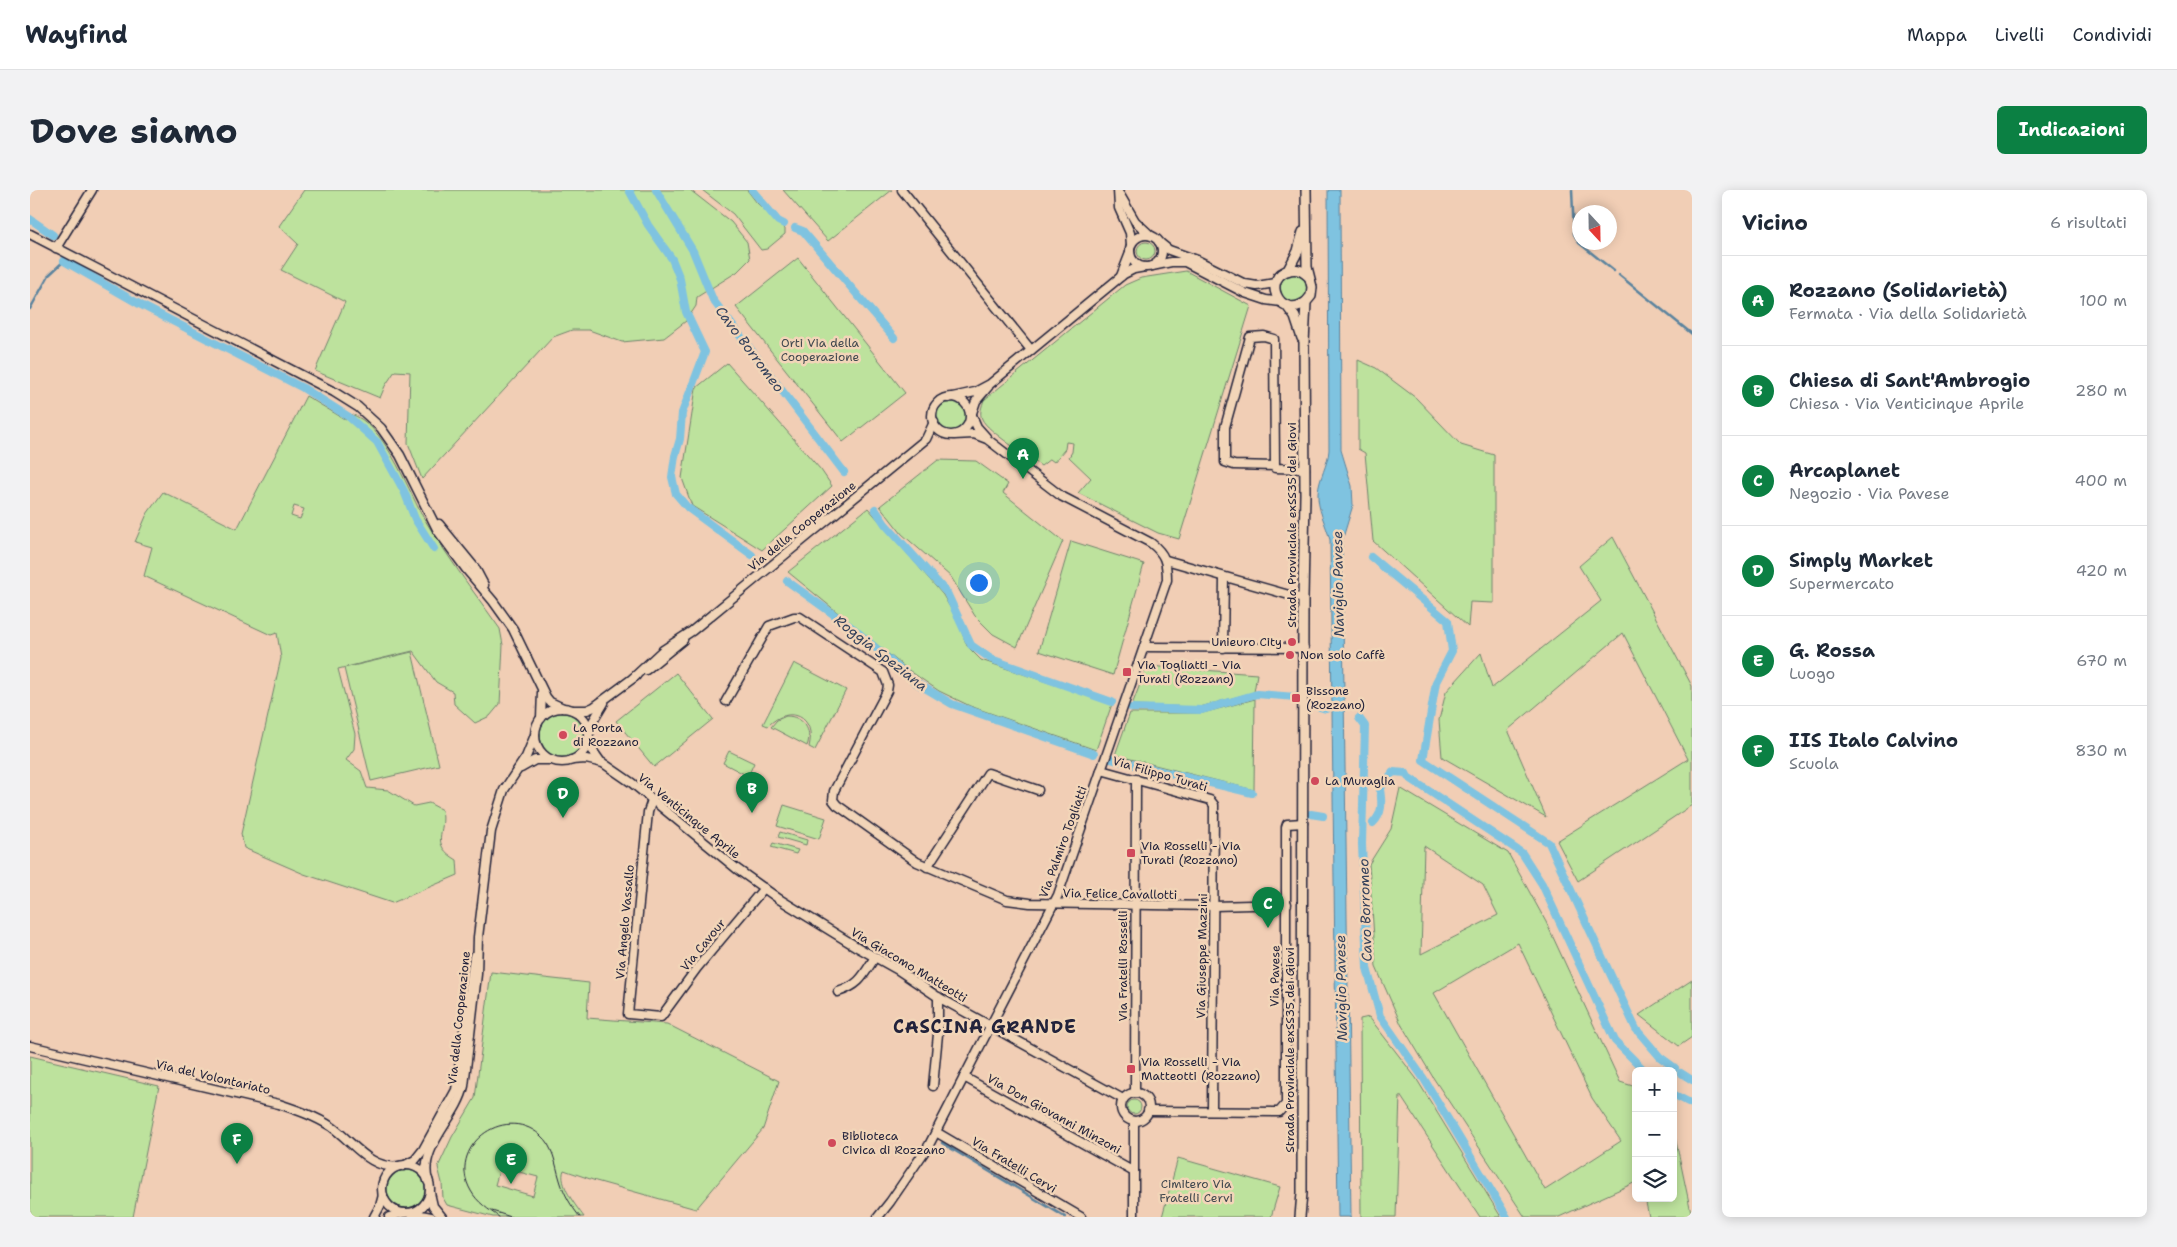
<!DOCTYPE html>
<html lang="it">
<meta charset="utf-8">
<style>
:root{--surface:#fff;--page:#f2f2f3;--text:#1f2937;--muted:#747a83;--line:#e0e1e3;--accent:#0b8043}
body{margin:0;font-family:"Shantell Sans",sans-serif;background:var(--page);color:var(--text)}
.controls{position:absolute;right:15px;bottom:15px;display:grid;overflow:hidden;border-radius:8px;box-shadow:0 2px 12px #0003}
.controls button{width:45px;height:45px;display:grid;place-items:center;padding:0;border:0;border-bottom:1px solid var(--line);background:var(--surface);color:var(--text);font:25px sans-serif}
.compass{position:absolute;left:1542px;top:15px;width:45px;height:45px;border-radius:50%;background:var(--surface);box-shadow:0 2px 12px #0003;rotate:158deg}
.you{position:absolute;left:948px;top:392px;width:18px;height:18px;margin:-12px;border:4px solid #fff;border-radius:50%;background:#1a73e8;box-shadow:0 0 0 8px #1a73e833}
.badge{display:grid;place-items:center;width:32px;height:32px;border-radius:50%;background:var(--accent);color:#fff;font-size:16px;font-weight:700}
.pin{position:absolute;translate:-50% -41px;filter:drop-shadow(0 1px 2px #0008)}
.pin::after{content:'';position:absolute;top:26px;width:18px;height:15px;background:inherit;clip-path:polygon(0 0,100% 0,50% 100%)}
.list{margin:0;padding:0;list-style:none}
h2{display:flex;justify-content:space-between;align-items:center;height:65px;margin:0;padding:0 20px;font-size:21px}
h2 small{font-size:16px;font-weight:400;color:var(--muted)}
.list li{display:grid;grid-template-columns:32px 1fr auto;gap:15px;align-items:center;box-sizing:border-box;height:90px;padding:0 20px;border-top:1px solid var(--line)}
.list b{display:block;font-size:19px;white-space:nowrap}
.list p{margin:0;font-size:16px;white-space:nowrap;color:var(--muted)}
.list em{font-size:16px;font-style:normal;color:var(--muted)}
.icon{flex:none;width:28px;height:28px;fill:none;stroke:currentColor;stroke-width:2;stroke-linecap:round;stroke-linejoin:round}
.map{position:relative;flex:none;width:1662px;height:1027px;overflow:hidden;border-radius:8px}
header{display:flex;align-items:center;gap:30px;box-sizing:border-box;height:70px;padding:0 25px;background:var(--surface);border-bottom:1px solid var(--line)}
header strong{font-size:24px}
nav{display:flex;gap:28px;margin-inline-start:auto;font-size:18px}
.intro{display:flex;align-items:center;justify-content:space-between;box-sizing:border-box;height:120px;padding:0 30px}
h1{margin:0;font-size:35px}
.button{padding:12px 22px;border-radius:8px;background:var(--accent);color:#fff;font-size:18px;font-weight:700}
main{display:flex;gap:30px;padding:0 30px}
aside{flex:1;background:var(--surface);border-radius:8px;box-shadow:0 2px 12px #0003}
.map>svg:first-child{display:block}
</style>
<header>
<strong>Wayfind</strong>
<nav><a>Mappa</a><a>Livelli</a><a>Condividi</a></nav>
</header>
<div class="intro"><h1>Dove siamo</h1><a class="button">Indicazioni</a></div>
<main>
<div class="map">
<svg width="1662" height="1027" viewBox="0 0 1662 1027">
<rect width="100%" height="100%" fill="#f1ceb5"/>
<filter id="ink" filterUnits="userSpaceOnUse"><feTurbulence type="fractalNoise" baseFrequency=".02" numOctaves="2"/><feDisplacementMap in="SourceGraphic" scale="10" xChannelSelector="R" yChannelSelector="G"/><feConvolveMatrix kernelMatrix="1 2 1 2 8 2 1 2 1" color-interpolation-filters="sRGB"/></filter>
<g filter="url(#ink)">
<g fill="#bde29d" stroke="#70826c" fill-rule="evenodd">
<path d="M274,0h386l41,32 16,20 3,17 -13,13 -40,25 -1,9 -10,15 -22,17 -42,4 -33,-12h-17l-19,7 -131,142 -14,-36 2,-71 -15,-1 -10,15 -5,12 -65,-27 30,-69 -64,-32 17,-26 -19,-18z"/>
<path d="M672,0h45l10,13 28,26v5l-18,15 -6,1 -28,-36z"/>
<path d="M753,0h109l-64,51z"/>
<circle cx="1116" cy="61" r="9"/>
<path d="M768,68l107,135 -62,49 -107,-135z"/>
<path d="M1156,81l65,35 -72,233 -21,-6 -80,-40 13,-15 -22,-21 3,-5 1,-9 -7,-1 -1,7 -11,13 -4,-3 -9,7c-12,-9 -54,-35 -59,-47 -3,-6 0,-13 2,-19l141,-115 16,-7z"/>
<circle cx="1264" cy="98" r="14"/>
<path d="M1328,170l18,8 40,30 45,47 33,10v148l-24,-1 -2,25 -95,-86 -8,-88 -7,-4z"/>
<path d="M697,173l94,107 11,16 -70,64 -70,-44 -10,-28 14,-90z"/>
<path d="M276,206l40,24 4,-6c33,8 57,73 72,101 7,12 15,24 23,36 17,26 37,52 55,78l3,16 -3,59 -10,12 -15,7 -21,-19 -1,-12 -17,-10 -23,-31 -75,18 17,65 -1,15 -8,11 15,11 6,17 21,2 26,16 15,-3 13,7c5,23 -14,33 15,50l1,15 -66,28 -88,-29 -60,-26 -3,-14 40,-176 -4,-25 -6,2 -127,-59 8,-29 -17,-5 12,-28 16,-22 74,37zM264,316l10,3 -4,10 -9,-3z"/>
<circle cx="921" cy="226" r="15"/>
<path d="M908,270l38,1 32,23 -5,9 60,48 -46,106 -24,-13 -18,-18 -24,-39 -49,-43 -22,-28z"/>
<path d="M838,318l75,87 14,25 10,26 14,14 131,44 -16,46 -126,-44 -31,-15 -32,-22 -119,-97z"/>
<path d="M1583,347l79,149v119l-114,76 -21,-40 131,-82 -65,-126 -115,97 38,87 -104,-60 -3,-37 7,-28 35,-39 11,35 109,-87 -22,-35z"/>
<path d="M1041,351l73,23 -31,111 -74,-24z"/>
<path d="M382,462l27,113 -68,16 -27,-113z"/>
<path d="M764,473l52,27 -31,60 -6,-3c8,-31 -20,-43 -41,-21l-5,-2z"/>
<path d="M1117,476l110,8 -3,18 -54,15 -68,-2z"/>
<path d="M646,483l37,46 -59,48 -38,-46z"/>
<path d="M1225,509l-1,91 -139,-35 15,-42h73z"/>
<circle cx="532" cy="545" r="22"/>
<path d="M756,526c17,0 27,14 21,30l-36,-19 6,-7z"/>
<path d="M699,561l25,12 -6,13 -25,-13z"/>
<path d="M1370,598l108,65 38,69 74,160 16,5v95l-77,35h-34l-91,-138 -33,-55 -25,-57 -7,-103 22,-35zM1394,656l59,39 15,30 -77,39zM1488,753l74,155 29,43 -76,49 -111,-197z"/>
<path d="M754,615l42,13 -7,21 -42,-13z"/>
<path d="M750,642l27,8 -1,5 -28,-8z"/>
<path d="M743,653l25,7 -2,4 -25,-7z"/>
<path d="M461,782l98,11 -2,35 80,6 112,57 -16,48 -67,80 -100,-28 -32,-11c-6,14 12,36 20,47h-91l-46,-12 -4,-7 -1,-15 -4,-16 14,-30 23,-39zM470,977l38,10 -5,19 -38,-11z"/>
<path d="M1662,790v57l-13,9 -40,-31z"/>
<path d="M1339,827l47,61 85,139h-21l-80,-122 -4,122h-35l-1,-198z"/>
<path d="M0,866l129,30 -26,131h-103z"/>
<circle cx="1104" cy="917" r="7"/>
<path d="M1643,937l19,90h-43l-4,-19h28z"/>
<path d="M1148,968l102,29 -9,30h-109z"/>
<circle cx="376" cy="999" r="19"/>
</g>
<path fill="#7fc3e0" stroke="#5a839e" d="M1298,0h12l1,260 11,36 1,19 -11,36 9,676h-13l-8,-677c-4,-16 -13,-31 -12,-47 1,-15 10,-28 11,-43z"/>
<g fill="none" stroke-linecap="round" stroke-linejoin="round">
<g stroke="#5a839e" stroke-width="2.5">
<path d="M1542,0l2,44 5,9 35,28"/>
<path d="M1589,85l73,59"/>
<path d="M0,119l19,-34 15,-14"/>
<path d="M912,953l123,74"/>
</g>
<g stroke="#7fc3e0" stroke-width="8">
<path d="M599,0l19,35 24,34 8,20 6,33 19,40 -23,61 -2,26 -5,17 -3,21 4,17 12,14 64,47"/>
<path d="M626,0l37,61 20,49 131,172"/>
<path d="M722,0l26,31 6,3"/>
<path d="M0,29l23,16"/>
<path d="M765,38l8,3 91,107"/>
<path d="M34,71l77,44 162,83 46,29 28,25 27,49 11,28 19,30"/>
<path d="M845,319l10,15 62,69 24,52 20,14 121,43"/>
<path d="M1341,367l77,64 4,30 -16,31 -13,78 126,83 87,186 24,28 15,11"/>
<path d="M757,391l67,48 61,53 37,22 142,50"/>
<path d="M1280,514l16,5"/>
<path d="M1102,518l70,2 55,-16 39,3"/>
<path d="M1329,528l6,8 -3,118 5,124 13,48 44,63 83,138"/>
<path d="M1081,569l141,34"/>
<path d="M1281,624l12,2"/>
<path d="M1343,633c10,-10 9,-20 7,-34l13,-17 13,1 2,4 114,76 20,31 73,157 30,30"/>
<path d="M1651,883l11,7"/>
<path d="M1643,904l19,10"/>
</g>
<defs>
<g id="minor">
<path d="M872,0l129,160"/>
<path d="M1088,0l1,18 11,25 1,12"/>
<path d="M1090,5l15,26 15,14"/>
<path d="M0,44l304,158 24,15 23,21 19,27 38,76 28,38 27,32 20,28 33,68 4,5 13,6"/>
<circle cx="1116" cy="61" r="16"/>
<path d="M1129,52l10,8 28,10 48,24 12,2 18,-3"/>
<path d="M26,58l36,-58"/>
<path d="M1122,76l19,-4h14l60,31 21,7 15,2"/>
<path d="M1091,86l9,-23"/>
<circle cx="921" cy="226" r="19"/>
<path d="M918,208l27,-6 15,-8 134,-110 10,-5 11,-2"/>
<path d="M941,223l6,14 9,10"/>
<path d="M941,226l5,-15 12,-14"/>
<path d="M1245,276l-41,-1 -9,-3v-35l25,-90 14,-1 10,3 1,127v2l30,1"/>
<path d="M409,334l36,44 9,17"/>
<path d="M1136,370l137,39"/>
<path d="M1114,457l160,1"/>
<path d="M1193,458l1,-70"/>
<path d="M616,480l37,-30"/>
<path d="M603,488l30,-28 29,-19 234,-192 8,-17"/>
<path d="M696,511l43,-75 25,-9h6l83,55 5,13 -1,6 -53,100 -1,9 4,5 80,57 90,38 23,3 184,3 73,-2"/>
<circle cx="532" cy="545" r="27"/>
<path d="M543,520h14l7,-3 42,-31"/>
<path d="M511,528l1,-26"/>
<path d="M559,543l3,-10 12,-20"/>
<path d="M559,549l4,12 7,10"/>
<path d="M541,570l15,-1 17,4 29,20 105,86 42,30 78,48 41,23 40,27 185,102"/>
<path d="M491,578l14,-8h17"/>
<path d="M1071,580l109,30 4,5 -2,306"/>
<path d="M622,610l-4,12 -20,202 33,3 36,-49 67,-80"/>
<path d="M897,677l61,-94 50,17"/>
<path d="M808,802c22,-7 25,-16 37,-35"/>
<path d="M0,856l249,58c18,6 36,12 53,23 21,15 39,44 68,39"/>
<path d="M934,887l170,95"/>
<path d="M903,896l5,-52v-37"/>
<path d="M1105,903l1,-314"/>
<circle cx="1105" cy="917" r="14"/>
<path d="M1118,921l131,1 7,-8v-277l1,-3 16,-1"/>
<path d="M906,942l145,85"/>
<circle cx="376" cy="999" r="24"/>
<path d="M373,976l12,-6 8,-10 33,-60 18,-134"/>
<path d="M398,991c-10,-34 29,-63 36,-95l13,-112 1,-37 13,-106 13,-41 22,-33 9,-22"/>
<path d="M400,1003l3,13 9,11"/>
<path d="M381,1023l20,4"/>
<path d="M344,1027l6,-11 3,-11"/>
<path d="M359,1027l15,-4"/>
<path d="M848,1027l12,-15 39,-57 129,-250 109,-315c0,-18 -2,-26 -16,-37l-90,-47 -74,-57 -13,-5 -20,1"/>
<path d="M1104,1027v-96"/>
</g>
<g id="major">
<path d="M1258,80l10,-19 5,-19"/>
<path d="M1276,112c-28,19 -45,-26 -16,-32 7,-2 13,1 18,6"/>
<path d="M1257,116l8,11 7,21"/>
<path d="M1270,1027l2,-24 1,-594 2,-105 -1,-151 2,-41 5,-6 1,-9 -5,-20 -1,-77"/>
</g>
</defs>
<use href="#minor" stroke="#22223b" stroke-width="11"/>
<use href="#major" stroke="#22223b" stroke-width="12"/>
<use href="#minor" stroke="#f2d5b8" stroke-width="8"/>
<use href="#major" stroke="#f2d5b8" stroke-width="9"/>
<g stroke="#22223b" stroke-width="1">
<path d="M462,1021l19,6"/>
<path d="M469,1027c-10,-7 -22,-15 -28,-26 -25,-43 32,-88 69,-56 14,12 15,29 20,45 4,14 11,26 20,37"/>
</g>
</g>
</g>
<g fill="#d1495b" stroke="#f2d5b8" stroke-width="2">
<circle cx="1262" cy="452" r="5"/>
<circle cx="1260" cy="465" r="5"/>
<rect x="1092" y="477" width="10" height="10" rx="2.5"/>
<rect x="1261" y="503" width="10" height="10" rx="2.5"/>
<circle cx="533" cy="545" r="5"/>
<circle cx="1285" cy="591" r="5"/>
<rect x="1096" y="658" width="10" height="10" rx="2.5"/>
<rect x="1096" y="874" width="10" height="10" rx="2.5"/>
<circle cx="802" cy="953" r="5"/>
</g>
<g text-anchor="middle" dominant-baseline="central" stroke-width="5" stroke-linejoin="round" paint-order="stroke">
<g font-size="12" fill="#41484f" stroke="#f2d5b8">
<text x="790" y="153">Orti Via della<tspan x="790" dy="14">Cooperazione</tspan></text>
<text x="1166" y="994">Cimitero Via<tspan x="1166" dy="14">Fratelli Cervi</tspan></text>
</g>
<g font-size="12" fill="#22223b" stroke="#f2d5b8">
<text transform="translate(1262 335) rotate(-90)">Strada Provinciale exSS35 dei Giovi</text>
<text transform="translate(772 336) rotate(-39)">Via della Cooperazione</text>
<text transform="translate(1130 584) rotate(16)">Via Filippo Turati</text>
<text transform="translate(659 626) rotate(39)">Via Venticinque Aprile</text>
<text transform="translate(1033 652) rotate(-70)">Via Palmiro Togliatti</text>
<text transform="translate(1090 704) rotate(1)">Via Felice Cavallotti</text>
<text transform="translate(595 732) rotate(-85)">Via Angelo Vassallo</text>
<text transform="translate(673 755) rotate(-51)">Via Cavour</text>
<text transform="translate(1172 766) rotate(-89)">Via Giuseppe Mazzini</text>
<text transform="translate(879 775) rotate(31)">Via Giacomo Matteotti</text>
<text transform="translate(1093 776) rotate(-90)">Via Fratelli Rosselli</text>
<text transform="translate(1245 786) rotate(-89)">Via Pavese</text>
<text transform="translate(429 828) rotate(-84)">Via della Cooperazione</text>
<text transform="translate(1260 860) rotate(-90)">Strada Provinciale exSS35 dei Giovi</text>
<text transform="translate(183 887) rotate(13)">Via del Volontariato</text>
<text transform="translate(1024 924) rotate(29)">Via Don Giovanni Minzoni</text>
<text transform="translate(984 975) rotate(31)">Via Fratelli Cervi</text>
</g>
<g font-size="12" fill="#22223b" stroke="#f2d5b8" text-anchor="start">
<text x="1252" y="452" text-anchor="end">Unieuro City</text>
<text x="1270" y="465">Non solo Caffè</text>
<text x="1107" y="475">Via Togliatti - Via<tspan x="1107" dy="14">Turati (Rozzano)</tspan></text>
<text x="1276" y="501">Bissone<tspan x="1276" dy="14">(Rozzano)</tspan></text>
<text x="543" y="538">La Porta<tspan x="543" dy="14">di Rozzano</tspan></text>
<text x="1295" y="591">La Muraglia</text>
<text x="1111" y="656">Via Rosselli - Via<tspan x="1111" dy="14">Turati (Rozzano)</tspan></text>
<text x="1111" y="872">Via Rosselli - Via<tspan x="1111" dy="14">Matteotti (Rozzano)</tspan></text>
<text x="812" y="946">Biblioteca<tspan x="812" dy="14">Civica di Rozzano</tspan></text>
</g>
<g font-size="14" font-style="italic" fill="#35425c" stroke="#f2d5b8">
<text transform="translate(720 159) rotate(53)">Cavo Borromeo</text>
<text transform="translate(1308 394) rotate(-91)">Naviglio Pavese</text>
<text transform="translate(851 463) rotate(38)">Roggia Speziana</text>
<text transform="translate(1335 720) rotate(-92)">Cavo Borromeo</text>
<text transform="translate(1311 798) rotate(-91)">Naviglio Pavese</text>
</g>
<g font-size="18" font-weight="bold" letter-spacing="1" fill="#22223b" stroke="#f2d5b8">
<text x="955" y="837">CASCINA GRANDE</text>
</g>
</g>
</svg>
<div class="controls">
<button>+</button>
<button>−</button>
<button><svg class="icon" aria-label="layers" viewBox="0 0 24 24"><path d="M12 4l9 5-9 5-9-5zM3 14l9 5 9-5"/></svg></button>
</div>
<svg class="compass" viewBox="-18 -18 36 36"><path d="M0-13l5 13h-10z" fill="#e53935"/><path d="M0 13l5-13h-10z" fill="#747a83"/></svg>
<div class="you"></div>
<div class="pin badge" style="left:993px;top:289px">A</div>
<div class="pin badge" style="left:722px;top:623px">B</div>
<div class="pin badge" style="left:1238px;top:738px">C</div>
<div class="pin badge" style="left:533px;top:628px">D</div>
<div class="pin badge" style="left:481px;top:994px">E</div>
<div class="pin badge" style="left:207px;top:974px">F</div>
</div>
<aside>
<h2>Vicino<small>6 risultati</small></h2>
<ul class="list">
<li><span class="badge">A</span><div><b>Rozzano (Solidarietà)</b><p>Fermata · Via della Solidarietà</p></div><em>100 m</em></li>
<li><span class="badge">B</span><div><b>Chiesa di Sant'Ambrogio</b><p>Chiesa · Via Venticinque Aprile</p></div><em>280 m</em></li>
<li><span class="badge">C</span><div><b>Arcaplanet</b><p>Negozio · Via Pavese</p></div><em>400 m</em></li>
<li><span class="badge">D</span><div><b>Simply Market</b><p>Supermercato</p></div><em>420 m</em></li>
<li><span class="badge">E</span><div><b>G. Rossa</b><p>Luogo</p></div><em>670 m</em></li>
<li><span class="badge">F</span><div><b>IIS Italo Calvino</b><p>Scuola</p></div><em>830 m</em></li>
</ul>
</aside>
</main>
